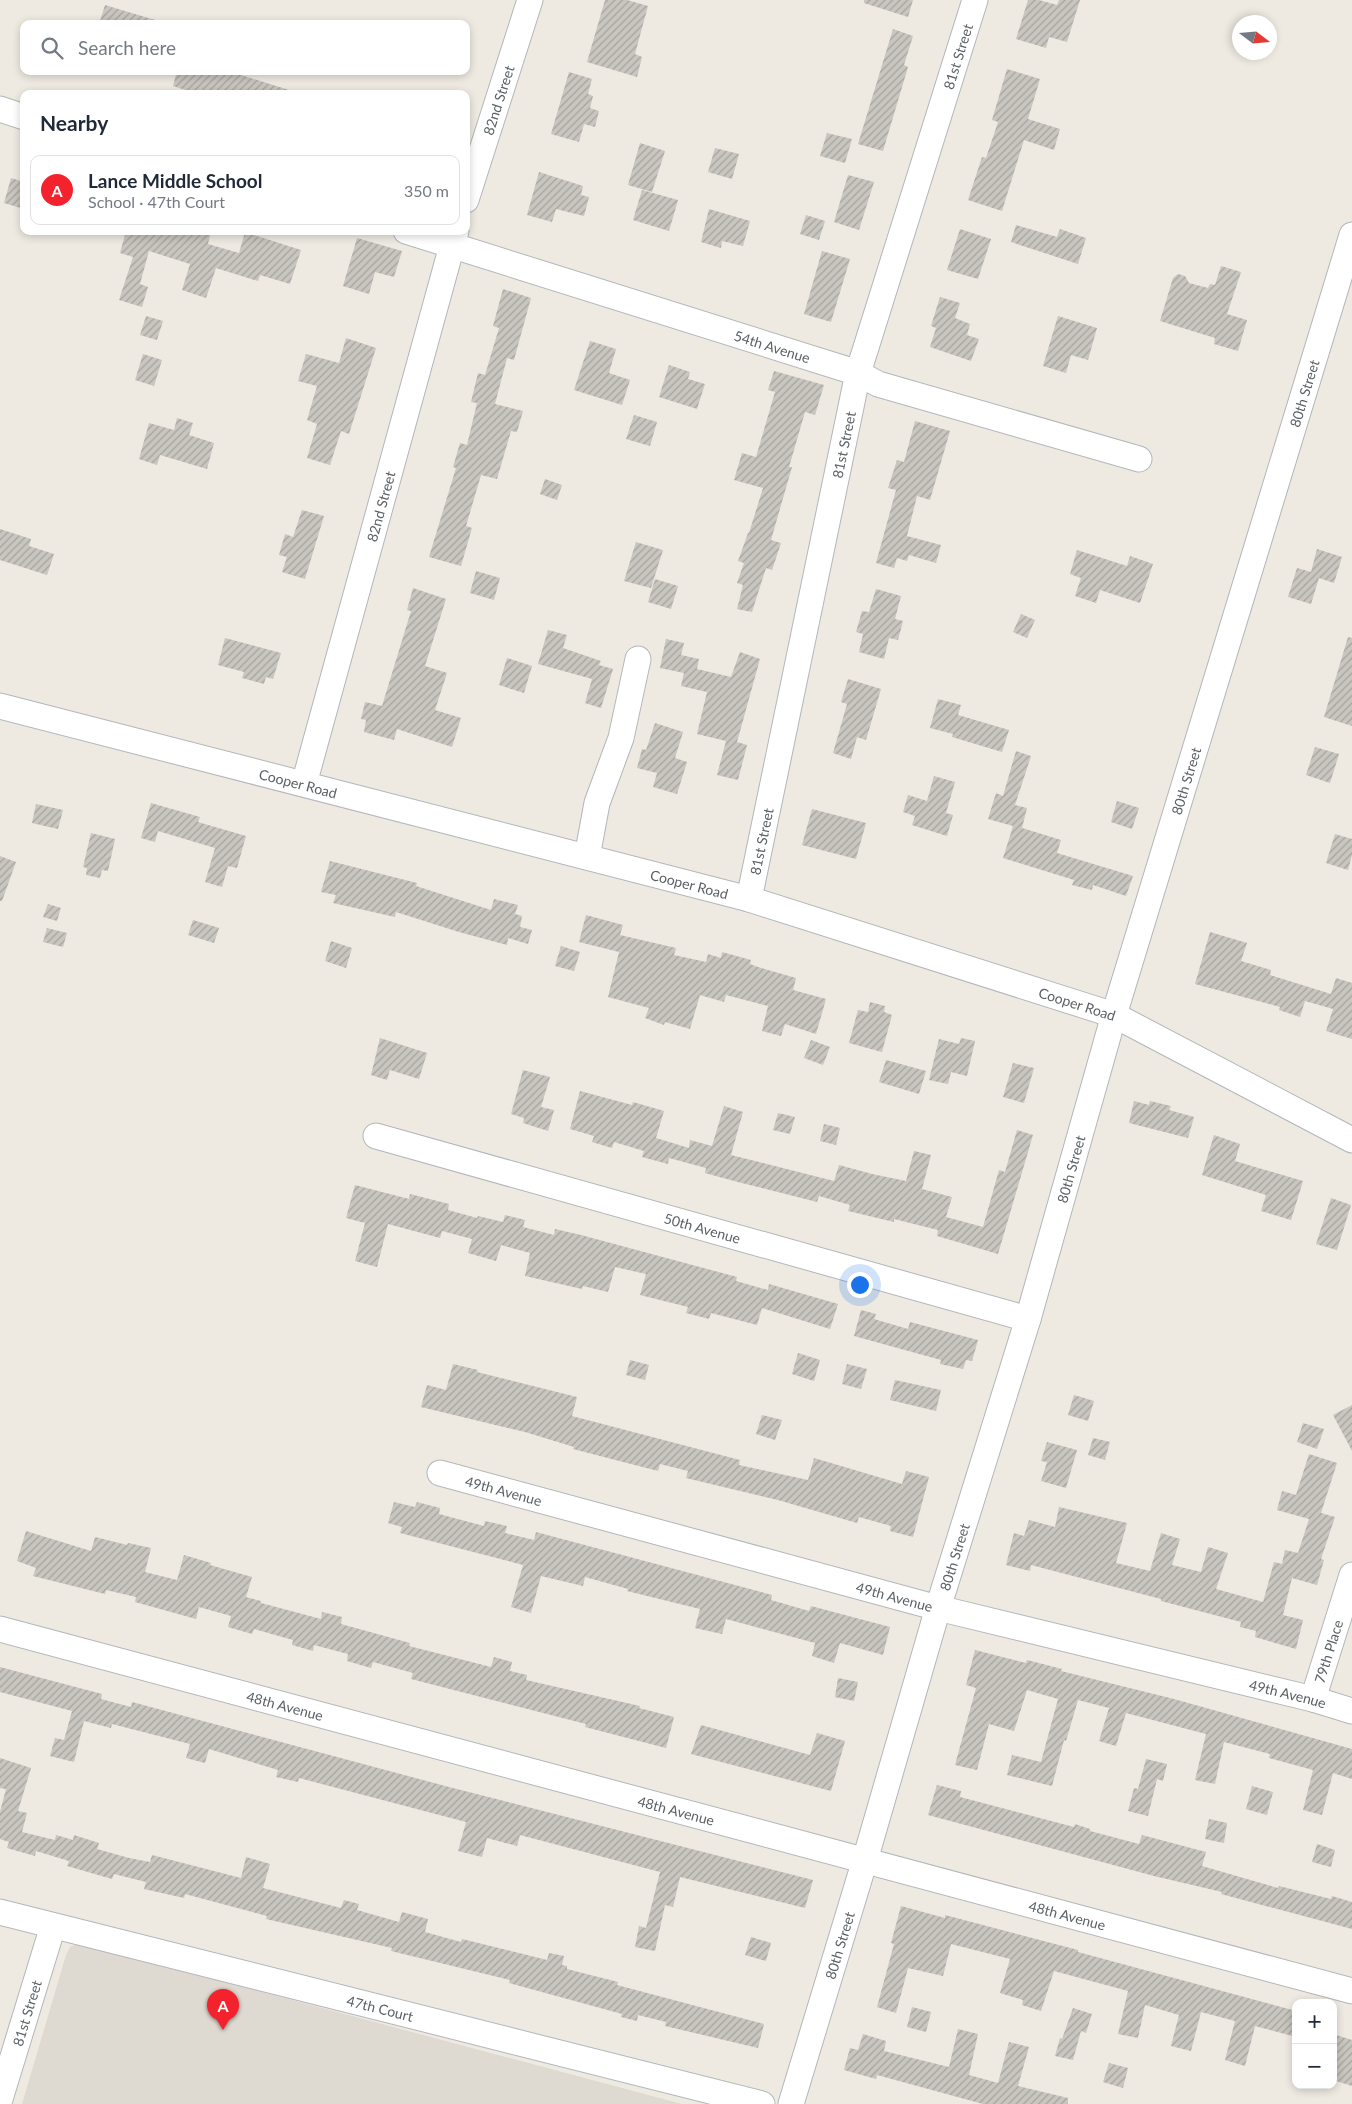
<!DOCTYPE html>
<meta charset="utf-8">
<style>
:root{--surface:#fff;--page:#f2f2f3;--text:#1f2937;--muted:#747a83;--line:#e0e1e3;--accent:#f4222d}
body{margin:0;font-family:Lato,sans-serif;background:var(--page);color:var(--text)}
.controls{position:absolute;right:15px;bottom:15px;display:grid;overflow:hidden;border-radius:10px;box-shadow:0 2px 8px #0003}
.controls button{width:45px;height:45px;display:grid;place-items:center;padding:0;border:0;border-bottom:1px solid var(--line);background:var(--surface);color:var(--text);font:25px sans-serif}
.compass{position:absolute;left:1232px;top:15px;width:45px;height:45px;border-radius:50%;background:var(--surface);box-shadow:0 2px 8px #0003;rotate:106deg}
.you{position:absolute;left:859px;top:1284px;width:18px;height:18px;margin:-12px;border:4px solid #fff;border-radius:50%;background:#1a73e8;box-shadow:0 0 0 8px #1a73e833}
.badge{display:grid;place-items:center;width:32px;height:32px;border-radius:50%;background:var(--accent);color:#fff;font-size:16px;font-weight:700}
.pin{position:absolute;translate:-50% -41px;filter:drop-shadow(0 1px 2px #0008)}
.pin::after{content:'';position:absolute;top:26px;width:18px;height:15px;background:inherit;clip-path:polygon(0 0,100% 0,50% 100%)}
.list{margin:0;padding:0;list-style:none}
h2{display:flex;justify-content:space-between;align-items:center;height:65px;margin:0;padding:0 20px;font-size:21px}
h2 small{font-size:16px;font-weight:400;color:var(--muted)}
.list li{display:grid;grid-template-columns:32px 1fr auto;gap:15px;align-items:center;box-sizing:border-box;height:70px;margin:0 10px 10px;padding:0 10px;border:1px solid var(--line);border-radius:10px}
.list b{display:block;font-size:19px;white-space:nowrap}
.list p{margin:0;font-size:16px;white-space:nowrap;color:var(--muted)}
.list em{font-size:16px;font-style:normal;color:var(--muted)}
.icon{flex:none;width:28px;height:28px;fill:none;stroke:currentColor;stroke-width:2;stroke-linecap:round;stroke-linejoin:round}
.map{position:relative;flex:none;width:1352px;height:2104px;overflow:hidden}
.search{position:absolute;background:var(--surface);box-shadow:0 2px 8px #0003;left:20px;top:20px;width:450px;height:55px;display:flex;align-items:center;gap:12px;box-sizing:border-box;padding:0 18px;border-radius:10px;color:var(--muted);font-size:19px}
.panel{position:absolute;background:var(--surface);box-shadow:0 2px 8px #0003;left:20px;top:90px;width:450px;height:145px;border-radius:10px}
.map>svg:first-child{display:block}
</style>
<div class="map">
<svg width="1352" height="2104" viewBox="0 0 1352 2104">
<defs>
<pattern id="building-hatch" width="6" height="6" patternUnits="userSpaceOnUse" patternTransform="scale(1.25)"><rect width="6" height="6" fill="#c9c5bf"/><path d="M-1 1l2-2M0 6l6-6M5 7l2-2" fill="none" stroke="#a6a39f"/></pattern>
</defs>
<rect width="100%" height="100%" fill="#eeeae2"/>
<path fill="#ded9d1" d="M77,1944l35,8 570,152h-660l44,-149 4,-8z"/>
<g fill="url(#building-hatch)">
<path d="M605,0h22l21,6 -13,48 7,3 -5,20 -50,-15z"/>
<path d="M864,0h49l-5,17 -44,-14z"/>
<path d="M1028,0h11l18,5 2,-5h21l-13,42 -18,-5 -3,11 -30,-9z"/>
<path d="M105,5l50,15 -1,4h-55z"/>
<path d="M893,29l20,7 -9,29 4,2 -25,84 -25,-7z"/>
<path d="M1007,69l33,10 -12,40 32,10 -6,21 -30,-10 -22,71 -34,-11 14,-43 4,1 12,-36 -6,-2z"/>
<path d="M177,71h51l61,19v4h-91l-25,-8z"/>
<path d="M569,72l23,7 -4,15 5,2 -3,12 9,3 -4,16 -11,-3 -5,18 -28,-8z"/>
<path d="M827,133l25,6 -7,24 -25,-7z"/>
<path d="M640,143l25,8 -13,41 -24,-7z"/>
<path d="M715,148l24,6 -7,25 -24,-7z"/>
<path d="M539,172l44,14 -2,9 8,2 -5,19 -28,-7 -4,13 -25,-7z"/>
<path d="M848,175l26,7 -15,48 -25,-8z"/>
<path d="M11,178l13,4v27l-20,-6z"/>
<path d="M642,190l36,10 -9,31 -36,-11z"/>
<path d="M709,209l41,12 -7,25 -21,-5 -1,7 -20,-6z"/>
<path d="M806,215l19,6 -6,19 -19,-6z"/>
<path d="M1016,225l41,12 3,-8 26,9 -8,26 -67,-22z"/>
<path d="M960,229l31,10 -13,40 -31,-9z"/>
<path d="M126,231h85l-3,13 31,9 6,-21 56,18 -11,34 -30,-9 -2,6 -42,-13 -10,30 -24,-8 8,-26 -41,-13 -9,33 8,3 -6,20 -23,-7 14,-43 -13,-4z"/>
<path d="M357,238l45,13 -8,26 -19,-5 -6,22 -26,-8z"/>
<path d="M822,251l28,8 -19,63 -27,-8z"/>
<path d="M1221,266l20,6 -14,42 20,6 -9,31 -24,-7 1,-6 -55,-17 13,-43 5,-4 7,2 4,7 19,5 2,-4 5,1z"/>
<path d="M503,289l28,9 -17,62 -7,-2 -12,46 28,7 -6,21 -6,-1 -14,48 -16,-4 -15,51 6,2 -11,38 -32,-9 27,-89 -3,-1 7,-24 7,2 10,-42 -6,-1 7,-29 7,2 14,-47 -6,-2z"/>
<path d="M940,297l20,6 -5,15 15,6 -3,11 12,4 -8,22 -41,-14 6,-19 -5,-2z"/>
<path d="M146,316l17,5 -6,19 -17,-5z"/>
<path d="M1058,316l39,12 -9,32 -17,-5 -5,18 -23,-7z"/>
<path d="M346,338l30,10 -27,86 -8,-3 -11,34 -23,-7 10,-34 -10,-4 10,-34 -19,-5 8,-27 33,9z"/>
<path d="M590,341l26,8 -7,24 21,7 -8,25 -48,-15z"/>
<path d="M143,354l19,6 -8,26 -19,-6z"/>
<path d="M669,365l21,7 -2,7 17,5 -8,25 -38,-12z"/>
<path d="M774,371l50,14 -9,30 -10,-3 -16,55h3l-21,73 10,3 -9,27 -6,-2 -14,44 -15,-3 6,-24 -6,-2 7,-20 -6,-2 10,-28h1l14,-45 -29,-8 8,-27 14,4 19,-65 -7,-2z"/>
<path d="M634,415l23,7 -7,24 -24,-7z"/>
<path d="M177,418l16,5 -4,12 25,8 -7,26 -47,-14 -3,10 -18,-6 10,-36 25,7z"/>
<path d="M915,421l35,10 -20,69 -13,-4 -10,40 34,9 -5,18 -27,-8 -2,6 -10,-3 -3,10 -18,-5 20,-73 -8,-2 9,-28 7,2z"/>
<path d="M545,479l17,6 -5,15 -17,-6z"/>
<path d="M302,510l22,6 -19,63 -23,-7 5,-15 -8,-2 6,-21 8,3z"/>
<path d="M0,529l31,10 -2,7 25,8 -7,21 -47,-15z"/>
<path d="M636,542l27,8 -12,38 -27,-7z"/>
<path d="M1317,549l25,8 -8,26 -15,-5 -8,26 -23,-7 9,-29 14,4z"/>
<path d="M1077,550l50,16 3,-10 23,8 -13,39 -40,-13 -4,13 -21,-7 6,-18 -11,-4z"/>
<path d="M476,571l24,7 -6,22 -24,-7z"/>
<path d="M655,579l23,7 -7,23 -23,-7z"/>
<path d="M413,588l33,11 -21,67 22,7 -12,37 26,8 -9,29 -55,-18 -3,11 -30,-8 2,-12 -5,-1 4,-17 17,4 29,-95 -4,-1z"/>
<path d="M876,589l25,7 -6,23 8,2 -5,19 -9,-2 -5,21 -25,-7 4,-18 -7,-2 6,-21 7,1z"/>
<path d="M1021,614l14,6 -8,18 -14,-6z"/>
<path d="M548,630l19,5 -4,13 38,13 -2,4 14,4 -12,39 -16,-5 7,-24 -54,-15z"/>
<path d="M1348,637l4,1v88l-28,-9z"/>
<path d="M225,638l56,15 -8,26 -7,-2 -2,7 -22,-6 2,-6 -26,-7z"/>
<path d="M666,639l18,4 -3,12 18,4 -2,10 34,8 9,-25 20,7 -23,83 10,3 -9,35 -21,-5 9,-34 -29,-7 10,-42 -26,-6 3,-13 -24,-5z"/>
<path d="M507,658l25,8 -8,27 -25,-8z"/>
<path d="M848,679l33,10 -15,51 -9,-3 -6,22 -18,-6 14,-49 -6,-2z"/>
<path d="M938,699l23,6 -3,10 51,15 -7,22 -50,-15 1,-3 -23,-6z"/>
<path d="M655,723l28,9 -8,26 12,4 -10,32 -24,-7 4,-14 -20,-5 5,-19 4,1z"/>
<path d="M1315,747l24,7 -9,29 -24,-8z"/>
<path d="M1016,751l15,5 -16,49 12,3 -5,20 39,12 -4,13 76,23 -7,20 -33,-11 -1,5 -20,-5 2,-5 -71,-22 10,-32 -25,-7 8,-26 7,3z"/>
<path d="M934,776l21,6 -9,31 7,2 -6,21 -35,-11 3,-9 -12,-4 5,-17 19,6z"/>
<path d="M1117,801l22,7 -7,21 -21,-7z"/>
<path d="M151,803l49,14 -2,5 48,14 -9,32 -9,-2 -6,21 -17,-5 10,-34 -57,-17 -3,11 -14,-4z"/>
<path d="M36,804l27,6 -5,19 -26,-6z"/>
<path d="M812,809l54,14 -10,36 -54,-14z"/>
<path d="M91,833l24,6 -7,32 -6,-1 -2,8 -14,-3 1,-7 -4,-1z"/>
<path d="M1335,834l17,5v16l-4,15 -22,-7z"/>
<path d="M0,856l16,6 -14,39h-2z"/>
<path d="M330,861l87,22 -1,3 75,24 3,-11 24,6 -3,9 7,2 -2,11 12,3 -4,14 -20,-6 -1,7 -48,-13 -63,-20 -1,5 -62,-14 3,-8 -15,-3z"/>
<path d="M48,904l13,4 -4,13 -14,-4z"/>
<path d="M586,915l37,10 -3,10 56,13 -2,7 32,7 2,-8 13,4 1,-6 29,8 -1,4 8,3 38,11 -3,12 33,9 -10,35 -31,-10 -4,12 -19,-5 6,-25 -42,-11 -2,7 -24,-7 -10,34 -25,-7 -1,3 -19,-7 4,-10 -41,-11 11,-45 -40,-10z"/>
<path d="M193,920l26,8 -5,15 -26,-8z"/>
<path d="M47,928l20,5 -4,14 -20,-5z"/>
<path d="M1210,932l37,11 -6,18 30,9 -1,5 61,19 5,-16 16,5v56l-26,-8 7,-22 -28,-8 -5,16 -21,-7 1,-3 -85,-23z"/>
<path d="M331,941l21,7 -6,20 -21,-7z"/>
<path d="M561,946l19,6 -6,19 -19,-5z"/>
<path d="M870,1002l15,4 -1,6 8,3 -10,37 -33,-9 9,-33 10,2z"/>
<path d="M380,1038l47,15 -8,26 -29,-9 -3,10 -16,-5z"/>
<path d="M961,1038l14,3 -8,35 -16,-4 -3,12 -19,-4 10,-41 20,5z"/>
<path d="M811,1040l19,7 -7,18 -19,-7z"/>
<path d="M886,1060l40,11 -7,23 -40,-12z"/>
<path d="M1013,1063l21,5 -10,35 -21,-6z"/>
<path d="M523,1070l27,7 -9,30 13,3 -6,21 -25,-8 1,-5 -13,-4z"/>
<path d="M580,1091l52,14 1,-3 31,9 -8,27 33,10 1,-8 22,6 12,-40 19,6 -12,43 103,26 5,-16 33,9 34,7 8,-30 17,4 -9,34 30,8 -6,20 37,10 16,-57 6,2 12,-42 16,5 -35,119 -61,-18 1,-6 -44,-11v3l-46,-11 2,-6 -31,-9 -2,6 -83,-21 -29,-8 1,-5 -37,-10 -1,6 -26,-7 2,-6 -30,-9 -2,6 -20,-6 2,-6 -24,-7z"/>
<path d="M1134,1101l15,4 1,-4 21,5 -2,4 25,7 -6,21 -59,-15z"/>
<path d="M778,1113l17,4 -5,17 -17,-4z"/>
<path d="M824,1124l16,4 -4,17 -16,-4z"/>
<path d="M1214,1135l26,9 -5,17 68,20 -12,39 -30,-9 5,-16 -64,-20z"/>
<path d="M355,1185l54,14 1,-5 39,10 -1,6 29,8 1,-2 25,6 2,-7 20,5 -2,7 31,8 1,-6 26,6 156,42 -1,4 32,9 1,-6 69,20 -8,25 -68,-21 -5,17 -46,-12 -2,6 -23,-6 2,-6 -48,-12 6,-21 -31,-7 -7,25 -25,-6 -1,3 -57,-13 5,-23 -29,-8 -5,16 -28,-8 4,-14 -30,-8 -2,7 -52,-14 -11,43 -22,-6 10,-38 -19,-5z"/>
<path d="M1331,1198l20,7 -14,45 -21,-6z"/>
<path d="M861,1310l15,4 -2,5 34,10 2,-7 68,18 -6,21 -6,-1 -3,9 -23,-5 1,-4 -87,-24z"/>
<path d="M798,1353l22,7 -6,21 -22,-7z"/>
<path d="M630,1360l19,5 -4,15 -19,-5z"/>
<path d="M453,1364l25,6 -1,2 100,25 -5,19 168,44 -1,5 69,15 6,-22 88,26 4,-13 23,6 -16,60 -23,-6 1,-5 -32,-9 -2,6 -79,-23 -92,-22 2,-7 -28,-7 -2,7 -85,-22 1,-2 -49,-15 -104,-25 6,-22 19,5z"/>
<path d="M847,1364l20,5 -6,20 -19,-5z"/>
<path d="M895,1380l46,10 -5,21 -46,-11z"/>
<path d="M1074,1395l20,6 -6,20 -20,-6z"/>
<path d="M1352,1405v46l-19,-36z"/>
<path d="M762,1415l20,5 -7,20 -19,-6z"/>
<path d="M1303,1423l21,6 -7,20 -20,-7z"/>
<path d="M1093,1438l17,4 -5,18 -17,-5z"/>
<path d="M1047,1442l30,8 -11,38 -25,-7 6,-19 -6,-1z"/>
<path d="M1309,1454l28,9 -16,50 14,4 -14,42 3,1 -7,25 -25,-7 -9,37 20,5 -7,29 -41,-12 1,-6 -16,-4 1,-5 -80,-21v-2l-130,-34 -1,6 -24,-6 8,-32 10,3 5,-16 26,7 4,-20 68,16 -11,40 34,8 11,-38 19,6 -8,26 29,7 7,-25 20,6 -12,36 47,13 11,-40 8,2 3,-14 13,3 11,-34 -32,-9 5,-19 14,4z"/>
<path d="M394,1502l21,5 2,-5 23,6 -1,6 45,12 1,-5 22,5 -2,7 29,7 2,-8 236,63 -1,5 38,11 2,-5 79,21 -7,28 -43,-12 -6,20 -22,-7 3,-13 -89,-24 -4,15 -27,-6 5,-19 -73,-18 1,-2 -43,-12 -2,9 -42,-10 -10,37 -20,-6 12,-42 -123,-32 2,-6 -14,-4z"/>
<path d="M26,1531l65,20 4,-14 32,8 1,-2 23,5 -6,24 32,8 7,-25 27,8 -1,2 42,12 -6,20 15,4v2l60,16 1,-7 20,5 -1,7 69,19 -1,3 82,21 3,-10 18,5 -2,9 17,4 -1,5 114,26 -1,2 35,9 -8,31 -81,-21 1,-3 -175,-45 2,-6 -40,-11 -2,6 -24,-7 1,-7 -34,-9 -1,6 -21,-6 1,-5 -39,-11 -2,5 -24,-7 3,-11 -32,-9 -3,12 -61,-17 1,-5 -30,-7 -1,4 -72,-18 3,-8 -19,-7z"/>
<path d="M975,1650l51,13 1,-3 35,9 -1,2 113,28 178,50v30l-19,-6 -11,42 -19,-5 10,-40 -44,-12 1,-4 -46,-12 -9,42 -20,-4 11,-46 -80,-21 -10,33 -17,-5 10,-33 -31,-8 -12,41 -2,-1 -12,46 -45,-11 5,-20 29,7 17,-63 -31,-9 -13,41 -25,-7 -12,46 -22,-5 21,-77 -10,-3z"/>
<path d="M0,1667l102,27 -1,5 30,8 1,-5 317,85 364,93 -8,28 -125,-31 -7,30 -8,-2 -10,46 -20,-4 4,-21 7,2 14,-56 -140,-37 -3,11 -30,-8 -5,19 -24,-6 8,-29 -167,-44 -1,4 -22,-5 2,-7 -69,-21 -4,14 -19,-5 4,-14 -78,-20 -1,4 -27,-7 -10,41 -24,-6 5,-18 9,2 8,-29 -72,-19z"/>
<path d="M838,1678l20,4 -4,19 -19,-4z"/>
<path d="M701,1725l109,30 7,-22 28,8 -14,50 -140,-37z"/>
<path d="M0,1758l31,10 -13,43 9,2 -5,19 33,8 1,-5 17,5 1,-5 25,8 -2,6 32,9 21,4 2,-7 89,23 5,-21 24,7 -7,24 78,20 3,-8 15,4 -2,6 42,12 3,-10 26,7 -3,13 36,10 1,-3 85,21 2,-7 15,3 -2,9 5,1v3l51,13 -1,3 147,39 -6,24 -93,-22 1,-4 -28,-7 -1,6 -16,-4 1,-3 -113,-31 1,-3 -119,-29 1,-3 -126,-29 1,-3 -82,-22 -1,4 -40,-9 2,-7 -32,-8 -2,5 -45,-13 2,-5 -33,-10 -1,5 -28,-8 2,-6 -9,-3v-27l6,-23 -6,-1z"/>
<path d="M1146,1759l21,5 -4,17 -6,-2 -9,37 -20,-5 6,-23 4,1z"/>
<path d="M937,1785l24,6 -1,6 114,30 1,-3 15,5v2l49,13 3,-9 64,17 -4,14 76,22 1,-2 52,13 1,-3 20,6v27l-131,-35 1,-2 -68,-16 -226,-61z"/>
<path d="M1252,1786l21,6 -6,23 -21,-6z"/>
<path d="M1209,1819l18,4 -3,20 -19,-4z"/>
<path d="M1317,1844l18,6 -4,17 -19,-5z"/>
<path d="M901,1906l44,12v-3l133,35v2l218,59v26l-41,-11 -10,40 -20,-6 10,-39 -34,-9 -10,39 -20,-5 8,-31 -34,-10 -7,33 -20,-4 10,-43 -74,-20 -13,40 -19,-6 1,-5 -23,-7 10,-34 -59,-15 -8,32 -35,-8 -12,45 -19,-6 17,-63 -3,-1z"/>
<path d="M751,1937l20,6 -5,18 -21,-6z"/>
<path d="M912,2007l19,5 -5,20 -19,-5z"/>
<path d="M1073,2008l19,6 -6,19 -5,-2 -8,29 -18,-4 5,-18 2,1z"/>
<path d="M958,2029l20,5 -9,41 29,8 11,-41 20,5 -11,39 50,12v6h-85l-106,-29 -1,4 -32,-9 6,-22 8,2 5,-16 23,7 -2,10 65,16z"/>
<path d="M1333,2034l19,6v46l-19,-6z"/>
<path d="M1109,2063l19,5 -5,20 -20,-6z"/>
</g>
<g fill="none" stroke-linecap="round" stroke-linejoin="round">
<defs>
<g id="minor">
<path d="M0,109l24,8"/>
<path id="s1" d="M466,200l64,-200"/>
<path id="s2" d="M406,231l452,142 20,11 261,75"/>
<path id="s3" d="M0,706l749,193 365,116 238,125"/>
<path id="s4" d="M304,784l152,-553"/>
<path d="M587,857l10,-54 24,-65 17,-79"/>
<path id="s5" d="M749,899l109,-526 117,-373"/>
<path id="s6" d="M376,1136l652,183"/>
<path id="s7" d="M440,1473l498,135 375,91 39,12"/>
<path id="s8" d="M0,1629l1352,362"/>
<path id="s9" d="M1313,1699l39,-124"/>
<path id="s10" d="M0,1912l762,192"/>
<path id="s11" d="M0,2099l53,-173"/>
<path id="s12" d="M791,2104l74,-244 73,-252 90,-289 86,-304 238,-780"/>
</g>
</defs>
<use href="#minor" stroke="#b3b6ba" stroke-width="27"/>
<use href="#minor" stroke="#fff" stroke-width="25"/>
</g>
<g text-anchor="middle" dominant-baseline="central" stroke-width="4" stroke-linejoin="round" paint-order="stroke">
<g font-size="14" fill="#5a6064" stroke="#fff">
<text stroke="none"><textPath href="#s5" startOffset="869">81st Street</textPath></text>
<text stroke="none"><textPath href="#s1" startOffset="105">82nd Street</textPath></text>
<text stroke="none"><textPath href="#s2" startOffset="384">54th Avenue</textPath></text>
<text stroke="none"><textPath href="#s12" startOffset="1786">80th Street</textPath></text>
<text stroke="none"><textPath href="#s5" startOffset="464">81st Street</textPath></text>
<text stroke="none"><textPath href="#s4" startOffset="288">82nd Street</textPath></text>
<text stroke="none"><textPath href="#s12" startOffset="1381">80th Street</textPath></text>
<text stroke="none"><textPath href="#s3" startOffset="308">Cooper Road</textPath></text>
<text stroke="none"><textPath href="#s5" startOffset="59">81st Street</textPath></text>
<text stroke="none"><textPath href="#s3" startOffset="712">Cooper Road</textPath></text>
<text stroke="none"><textPath href="#s3" startOffset="1118">Cooper Road</textPath></text>
<text stroke="none"><textPath href="#s12" startOffset="976">80th Street</textPath></text>
<text stroke="none"><textPath href="#s6" startOffset="339">50th Avenue</textPath></text>
<text stroke="none"><textPath href="#s7" startOffset="66">49th Avenue</textPath></text>
<text stroke="none"><textPath href="#s12" startOffset="571">80th Street</textPath></text>
<text stroke="none"><textPath href="#s7" startOffset="471">49th Avenue</textPath></text>
<text stroke="none"><textPath href="#s9" startOffset="50">79th Place</textPath></text>
<text stroke="none"><textPath href="#s7" startOffset="876">49th Avenue</textPath></text>
<text stroke="none"><textPath href="#s8" startOffset="295">48th Avenue</textPath></text>
<text stroke="none"><textPath href="#s8" startOffset="700">48th Avenue</textPath></text>
<text stroke="none"><textPath href="#s8" startOffset="1105">48th Avenue</textPath></text>
<text stroke="none"><textPath href="#s12" startOffset="166">80th Street</textPath></text>
<text stroke="none"><textPath href="#s10" startOffset="392">47th Court</textPath></text>
<text stroke="none"><textPath href="#s11" startOffset="90">81st Street</textPath></text>
</g>
</g>
</svg>
<div class="controls">
<button>+</button>
<button>−</button>
</div>
<svg class="compass" viewBox="-18 -18 36 36"><path d="M0-13l5 13h-10z" fill="#e53935"/><path d="M0 13l5-13h-10z" fill="#747a83"/></svg>
<div class="you"></div>
<div class="pin badge" style="left:223px;top:2030px">A</div>
<div class="search"><svg class="icon" aria-label="search" viewBox="0 0 24 24"><circle cx="10" cy="10" r="6"/><path d="M15 15l6 6"/></svg>Search here</div>
<section class="panel">
<h2>Nearby<small></small></h2>
<ul class="list">
<li><span class="badge">A</span><div><b>Lance Middle School</b><p>School · 47th Court</p></div><em>350 m</em></li>
</ul>
</section>
</div>
